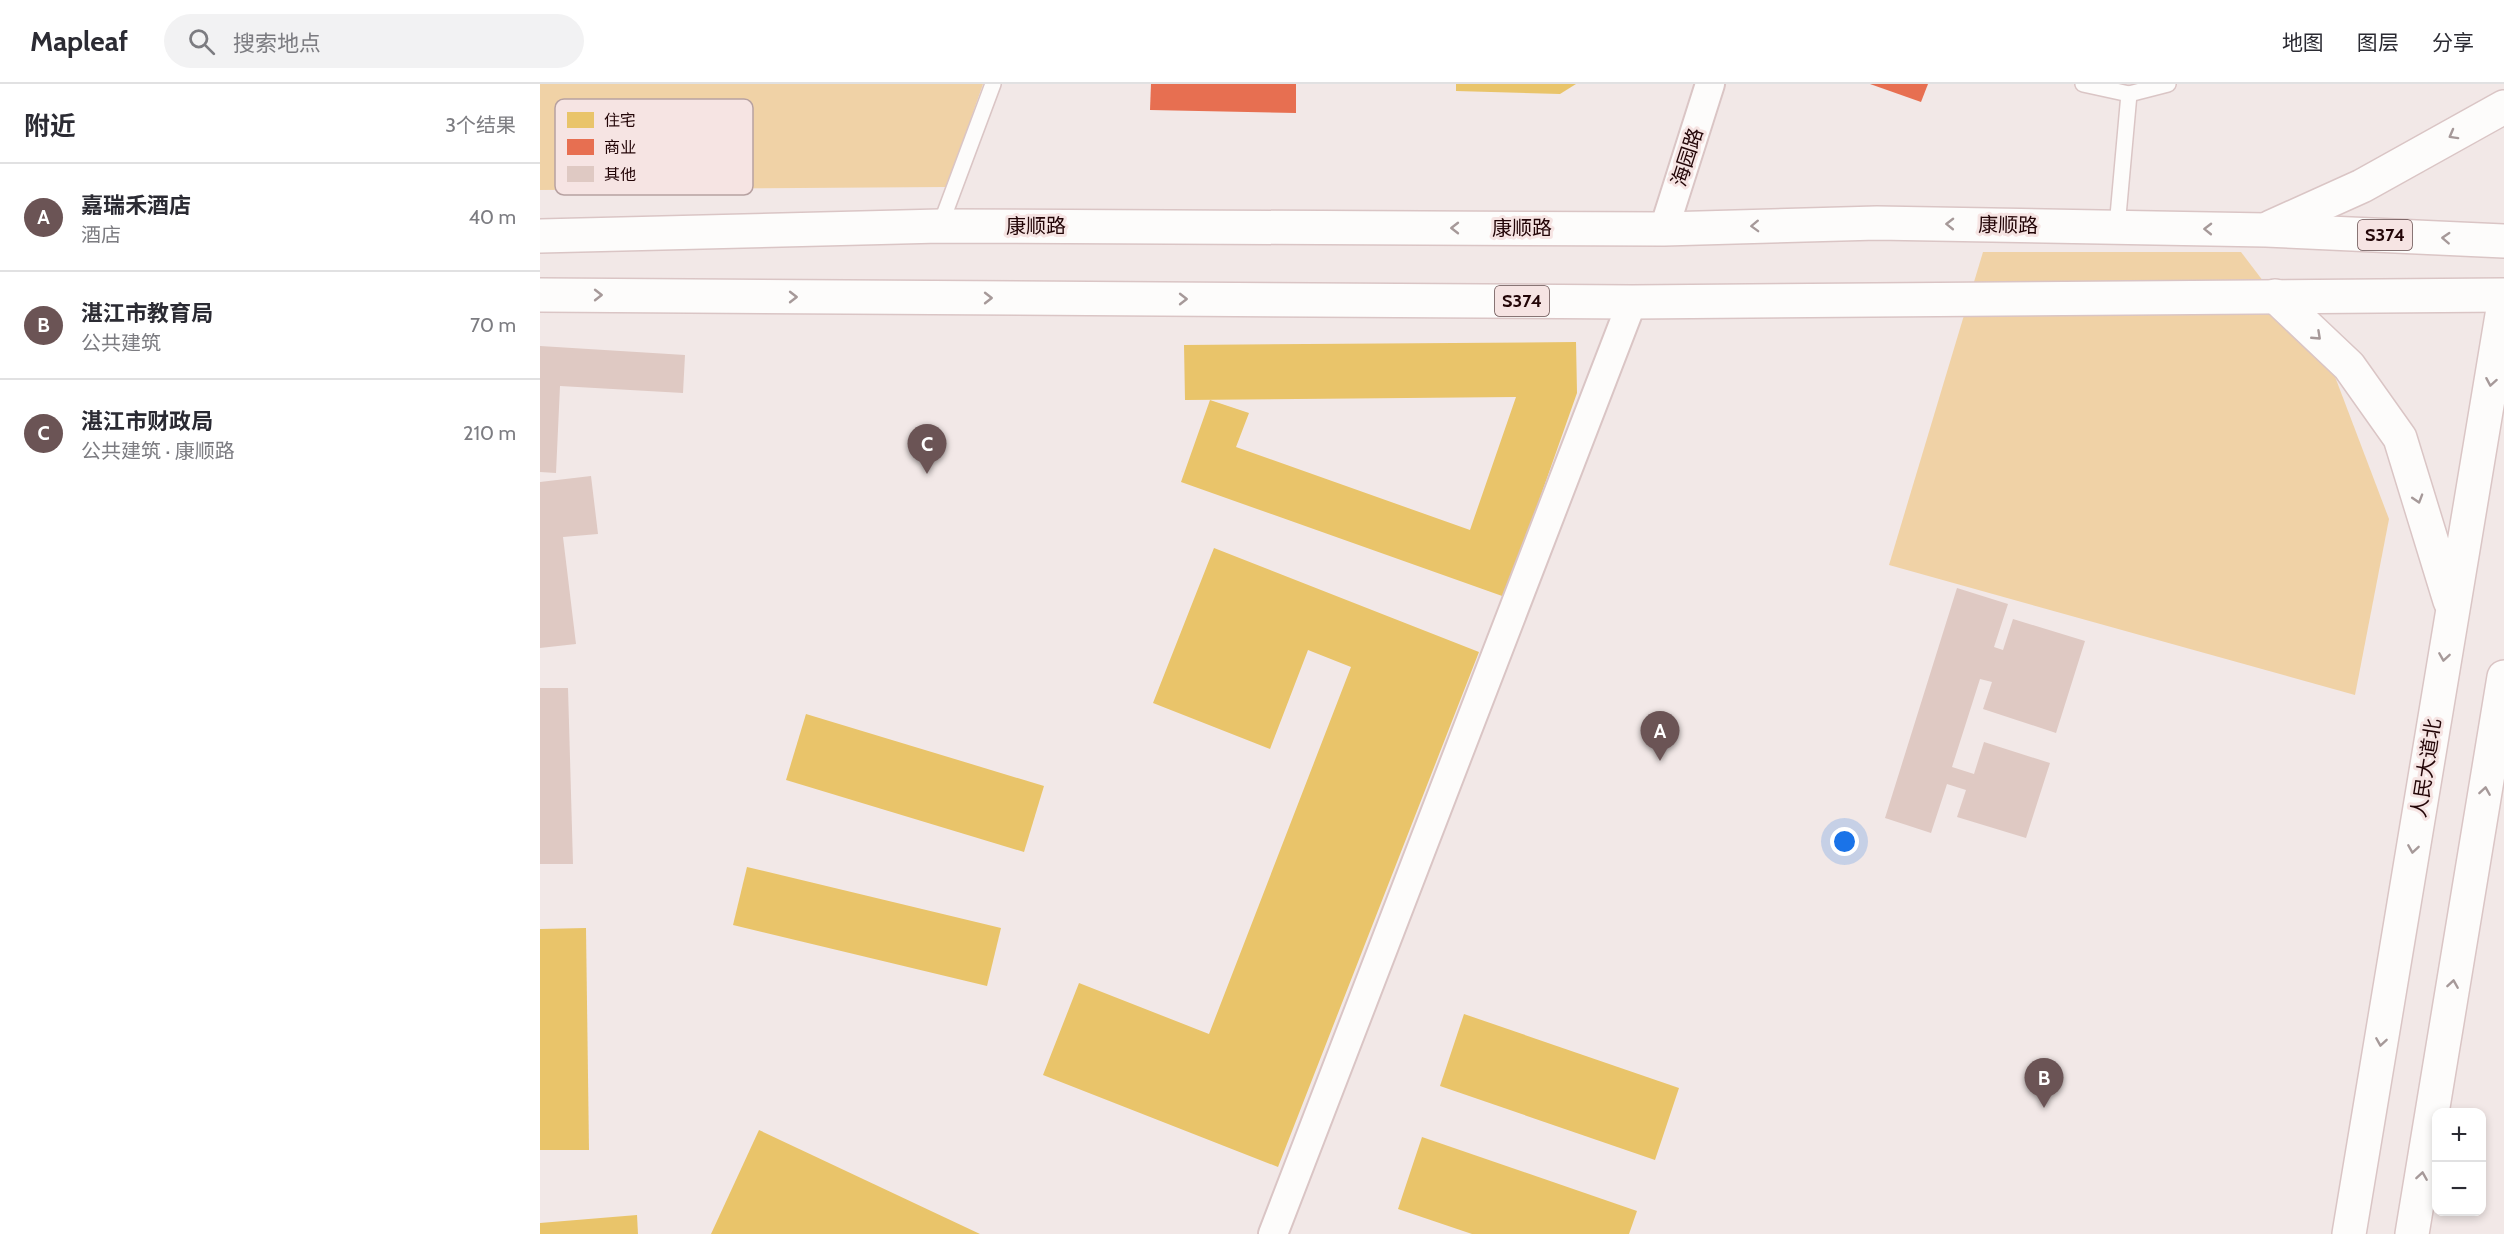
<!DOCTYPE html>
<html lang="zh">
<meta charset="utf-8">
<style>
:root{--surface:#fff;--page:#f2f2f3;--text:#2b2b33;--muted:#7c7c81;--line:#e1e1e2;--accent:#6b5455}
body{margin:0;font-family:Cabin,"Noto Sans SC",sans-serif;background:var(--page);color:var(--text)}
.controls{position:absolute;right:18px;bottom:18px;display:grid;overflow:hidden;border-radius:12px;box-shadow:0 3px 9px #0003}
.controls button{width:54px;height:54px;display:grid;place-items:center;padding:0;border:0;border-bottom:2px solid var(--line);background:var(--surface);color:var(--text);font:30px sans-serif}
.you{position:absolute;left:1305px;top:758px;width:21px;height:21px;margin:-15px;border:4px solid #fff;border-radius:50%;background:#1a73e8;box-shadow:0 0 0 9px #1a73e833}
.badge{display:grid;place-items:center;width:39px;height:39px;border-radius:50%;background:var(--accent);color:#fff;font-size:20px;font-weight:700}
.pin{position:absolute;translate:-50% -50px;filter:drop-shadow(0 2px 3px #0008)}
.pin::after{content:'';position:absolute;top:32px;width:21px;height:18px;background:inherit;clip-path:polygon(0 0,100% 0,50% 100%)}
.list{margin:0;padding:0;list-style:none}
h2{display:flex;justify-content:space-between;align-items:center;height:78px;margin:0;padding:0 24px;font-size:26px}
h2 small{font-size:20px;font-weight:400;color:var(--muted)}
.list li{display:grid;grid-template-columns:39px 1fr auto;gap:18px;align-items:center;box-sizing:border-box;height:108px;padding:0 24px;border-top:2px solid var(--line)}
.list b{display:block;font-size:22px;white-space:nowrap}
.list p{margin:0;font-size:20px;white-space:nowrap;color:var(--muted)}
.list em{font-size:20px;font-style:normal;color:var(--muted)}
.icon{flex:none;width:33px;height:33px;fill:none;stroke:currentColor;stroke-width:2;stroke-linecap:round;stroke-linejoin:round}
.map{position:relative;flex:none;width:1964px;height:1150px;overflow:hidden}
header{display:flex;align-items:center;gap:36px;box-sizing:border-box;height:84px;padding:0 30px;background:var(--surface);border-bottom:2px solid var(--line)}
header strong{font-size:28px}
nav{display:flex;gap:33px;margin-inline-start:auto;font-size:21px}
.search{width:420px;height:54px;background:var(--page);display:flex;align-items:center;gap:15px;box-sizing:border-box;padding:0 21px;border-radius:33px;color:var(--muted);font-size:22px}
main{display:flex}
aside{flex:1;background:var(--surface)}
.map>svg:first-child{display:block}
</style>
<header>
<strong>Mapleaf</strong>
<div class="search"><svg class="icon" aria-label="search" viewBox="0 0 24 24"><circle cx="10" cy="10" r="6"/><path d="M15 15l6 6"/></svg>搜索地点</div>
<nav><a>地图</a><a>图层</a><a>分享</a></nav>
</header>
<main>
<aside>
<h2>附近<small>3个结果</small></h2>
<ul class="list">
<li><span class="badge">A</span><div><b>嘉瑞禾酒店</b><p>酒店</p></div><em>40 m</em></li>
<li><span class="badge">B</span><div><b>湛江市教育局</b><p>公共建筑</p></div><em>70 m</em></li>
<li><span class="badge">C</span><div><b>湛江市财政局</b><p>公共建筑 · 康顺路</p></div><em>210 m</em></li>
</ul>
</aside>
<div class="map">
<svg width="1964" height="1150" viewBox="0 0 1964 1150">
<rect width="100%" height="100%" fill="#f2e8e7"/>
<g fill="#f0d2a6">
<path d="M0,0h443l-36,103 -407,3z"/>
<path d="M1443,168h258l93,122 55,145 -34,176 -466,-130z"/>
</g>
<g fill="#e9c46a">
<path d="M916,0h120l-16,10 -104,-3z"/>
<path d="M1036,258l1,51 -72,204 -324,-115 29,-82 39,13 -13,34 234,83 46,-133 -331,3 -1,-55z"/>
<path d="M674,464l265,104 -201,515 -235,-92 36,-92 130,51 142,-367 -43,-17 -38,99 -117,-46z"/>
<path d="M266,630l238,72 -20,66 -238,-72z"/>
<path d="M207,783l254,61 -14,58 -254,-61z"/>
<path d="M46,844l3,222h-49v-221z"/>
<path d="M924,930l215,74 -24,72 -215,-74z"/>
<path d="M219,1046l221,104h-269z"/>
<path d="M882,1053l215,74 -8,23h-157l-74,-25z"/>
<path d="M97,1131l1,19h-98v-11z"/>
</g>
<g fill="#e76f51">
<path d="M611,0h145v29l-146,-3z"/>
<path d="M1330,0h58l-7,18z"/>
</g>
<g fill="#dfc9c3">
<path d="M0,262l145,9 -2,38 -123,-7 -4,87 -16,-1z"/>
<path d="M51,392l7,58 -35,3 13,107 -36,4v-166z"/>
<path d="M1417,504l51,16 -14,43 9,3 10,-31 72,22 -29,92 -73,-24 9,-27 -12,-3 -28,88 22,7 10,-32 66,21 -24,75 -69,-21 9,-27 -19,-6 -16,49 -46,-15z"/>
<path d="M0,604h28l5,176h-33z"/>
</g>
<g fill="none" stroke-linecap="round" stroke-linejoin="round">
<defs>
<g id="lane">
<path d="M1543,0l46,10 39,-10"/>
<path d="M400,142l53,-142"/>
<path d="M1577,143l12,-133"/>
</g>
<g id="street">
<path d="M1124,145l46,-145"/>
<path d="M733,1150l359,-932"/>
</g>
<g id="primary">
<path d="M1731,143l91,-41 142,-79"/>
<path d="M0,152l400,-10 724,3 213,-6 389,7 238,11"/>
<path d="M0,211l1092,7 872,-7"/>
<path d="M1735,212l74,70 51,72 50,163"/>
<path d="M1809,1150l155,-931"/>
<path d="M1872,1150l92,-557"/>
</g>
</defs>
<use href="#lane" stroke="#dac5c5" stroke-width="18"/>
<use href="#street" stroke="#dac5c5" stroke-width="32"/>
<use href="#primary" stroke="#dac5c5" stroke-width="36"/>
<use href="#lane" stroke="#fdfcfb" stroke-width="15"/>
<use href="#street" stroke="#fdfcfb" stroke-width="28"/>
<use href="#primary" stroke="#fdfcfb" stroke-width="33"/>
</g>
<defs><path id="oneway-chevron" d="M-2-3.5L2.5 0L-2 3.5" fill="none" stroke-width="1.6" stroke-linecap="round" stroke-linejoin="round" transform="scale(1.5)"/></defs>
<g stroke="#a69999">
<use href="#oneway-chevron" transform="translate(1913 51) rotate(151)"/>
<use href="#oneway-chevron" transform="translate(1410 140) rotate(-179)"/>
<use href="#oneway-chevron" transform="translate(1215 142) rotate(178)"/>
<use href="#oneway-chevron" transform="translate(915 144) rotate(-180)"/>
<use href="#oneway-chevron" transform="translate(1668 145) rotate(-179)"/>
<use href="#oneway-chevron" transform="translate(1906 154) rotate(-177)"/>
<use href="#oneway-chevron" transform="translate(58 211)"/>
<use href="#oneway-chevron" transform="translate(253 213)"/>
<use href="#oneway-chevron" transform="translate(448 214)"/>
<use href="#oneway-chevron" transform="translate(643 215)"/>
<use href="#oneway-chevron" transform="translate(1777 252) rotate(43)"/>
<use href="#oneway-chevron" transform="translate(1951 298) rotate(100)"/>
<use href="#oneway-chevron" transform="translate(1878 415) rotate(73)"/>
<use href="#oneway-chevron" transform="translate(1904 573) rotate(99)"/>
<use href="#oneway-chevron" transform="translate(1945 707) rotate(-81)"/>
<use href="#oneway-chevron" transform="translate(1873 765) rotate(99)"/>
<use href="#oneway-chevron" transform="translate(1913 900) rotate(-81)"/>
<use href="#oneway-chevron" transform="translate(1841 958) rotate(99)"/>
<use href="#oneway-chevron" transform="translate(1882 1092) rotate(-81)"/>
</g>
<g text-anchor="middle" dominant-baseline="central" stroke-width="6" stroke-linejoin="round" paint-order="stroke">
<g fill="#f6e4e3" stroke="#624849" stroke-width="1.5">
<rect x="1818" y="136" width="54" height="30" rx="4.5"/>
<rect x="955" y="202" width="54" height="30" rx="4.5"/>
</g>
<g font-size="18" font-weight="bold" fill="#230507">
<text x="1845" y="151">S374</text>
<text x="982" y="217">S374</text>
</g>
<g font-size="20" fill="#230507" stroke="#f6e4e3">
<text transform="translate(1147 73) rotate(-72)">海园路</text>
<text transform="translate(1468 141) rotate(1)">康顺路</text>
<text x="496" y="142">康顺路</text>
<text x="982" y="144">康顺路</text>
<text transform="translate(1886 684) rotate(-81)">人民大道北</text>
</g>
</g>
<rect x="15" y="15" width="198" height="96" rx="9" fill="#f6e4e3" stroke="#b7a1a1" stroke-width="1.5"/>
<rect x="27" y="28" width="27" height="16" fill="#e9c46a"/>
<rect x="27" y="55" width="27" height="16" fill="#e76f51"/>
<rect x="27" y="82" width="27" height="16" fill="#dfc9c3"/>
<g font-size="16" fill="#230507">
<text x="64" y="42">住宅</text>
<text x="64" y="69">商业</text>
<text x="64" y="96">其他</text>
</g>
</svg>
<div class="controls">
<button>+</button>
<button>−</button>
</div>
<div class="you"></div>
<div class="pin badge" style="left:1120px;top:677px">A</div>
<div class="pin badge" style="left:1504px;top:1024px">B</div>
<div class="pin badge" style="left:387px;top:390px">C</div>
</div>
</main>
